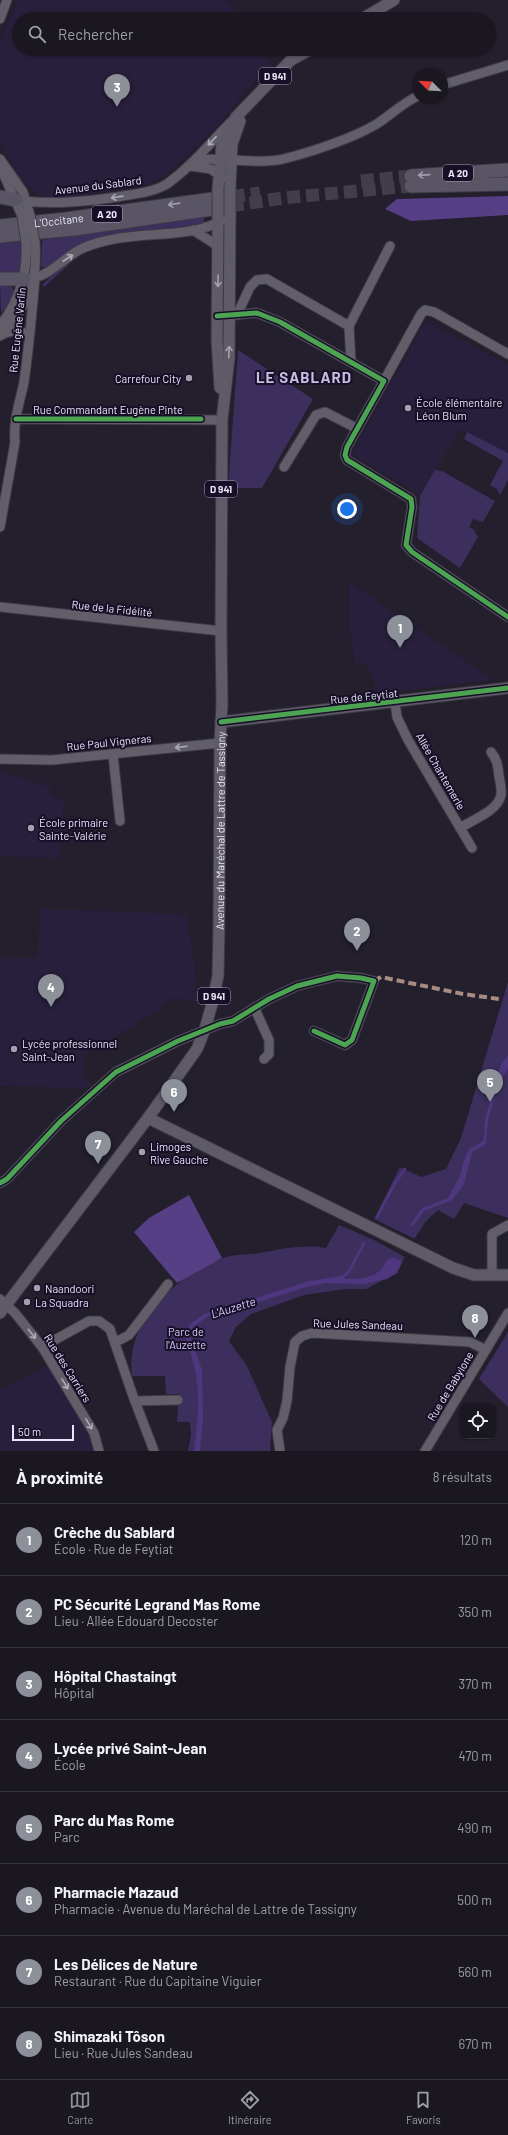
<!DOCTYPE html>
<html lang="fr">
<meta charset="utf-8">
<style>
:root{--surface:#1a1721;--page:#23202a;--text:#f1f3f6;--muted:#9f9fa5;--line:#38363f;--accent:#8c9099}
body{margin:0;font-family:Barlow,sans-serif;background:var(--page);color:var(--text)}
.controls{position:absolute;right:12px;bottom:12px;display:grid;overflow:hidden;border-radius:8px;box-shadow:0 1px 3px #0004}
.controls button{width:36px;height:36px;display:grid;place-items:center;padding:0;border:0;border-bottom:1px solid var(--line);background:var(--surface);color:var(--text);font:20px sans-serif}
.compass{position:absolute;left:412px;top:68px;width:36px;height:36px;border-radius:50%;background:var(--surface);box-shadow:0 1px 3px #0004;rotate:294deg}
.scale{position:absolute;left:12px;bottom:10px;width:62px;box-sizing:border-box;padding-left:4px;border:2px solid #e9e5f7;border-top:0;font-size:11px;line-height:14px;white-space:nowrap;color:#e9e5f7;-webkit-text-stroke:3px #170f28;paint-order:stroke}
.you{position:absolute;left:347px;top:509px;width:14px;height:14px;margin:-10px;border:3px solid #fff;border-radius:50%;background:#1a73e8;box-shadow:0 0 0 6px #1a73e833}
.badge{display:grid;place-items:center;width:26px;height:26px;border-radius:50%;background:var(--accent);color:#fff;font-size:13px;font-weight:700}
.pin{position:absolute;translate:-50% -33px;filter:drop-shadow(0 1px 2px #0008)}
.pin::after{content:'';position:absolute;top:21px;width:14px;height:12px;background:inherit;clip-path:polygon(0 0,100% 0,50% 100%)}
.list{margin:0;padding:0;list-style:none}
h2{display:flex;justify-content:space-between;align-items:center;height:52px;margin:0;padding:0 16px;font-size:17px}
h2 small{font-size:13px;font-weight:400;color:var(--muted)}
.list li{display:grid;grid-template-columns:26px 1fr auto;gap:12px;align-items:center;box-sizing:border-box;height:72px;padding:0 16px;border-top:1px solid var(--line)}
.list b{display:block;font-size:15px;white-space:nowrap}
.list p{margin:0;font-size:13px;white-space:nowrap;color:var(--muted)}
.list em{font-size:13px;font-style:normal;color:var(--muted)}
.icon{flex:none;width:22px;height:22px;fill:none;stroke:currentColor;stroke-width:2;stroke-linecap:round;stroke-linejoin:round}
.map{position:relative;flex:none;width:508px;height:1451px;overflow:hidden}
.search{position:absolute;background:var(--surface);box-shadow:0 1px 3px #0004;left:12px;right:12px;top:12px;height:44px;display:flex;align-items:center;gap:10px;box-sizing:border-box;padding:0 14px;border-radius:22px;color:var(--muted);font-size:15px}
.sheet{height:628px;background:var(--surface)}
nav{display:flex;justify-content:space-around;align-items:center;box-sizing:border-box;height:56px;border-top:1px solid var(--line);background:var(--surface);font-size:11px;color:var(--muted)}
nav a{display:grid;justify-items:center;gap:2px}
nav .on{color:var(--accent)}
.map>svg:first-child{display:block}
</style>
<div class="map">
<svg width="508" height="1451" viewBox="0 0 508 1451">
<rect width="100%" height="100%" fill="#231f2c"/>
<g fill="#281f3c">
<path d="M18,0h209l14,19h-222v30h243l11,15 -19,18 -41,49 -49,46 -15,7 -90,15 -21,-4 -16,-14 -22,-36v-105z"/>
<path d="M426,320l82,45v88l-48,-24 -40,67 -68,-42z"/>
<path d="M349,582l145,98 -119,14 -1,-17 -8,-13 -11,1 -5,-33z"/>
<path d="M0,771l50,16v8l14,5 -4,58 -60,-2z"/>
<path d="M39,909l147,5 9,52 1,35 -24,-3 -13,12 -73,44 -4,21 10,10 -5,3 -87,-2v-129l38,1z"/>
<path d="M48,1364l42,72 4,15h-94v-61z"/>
</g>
<g fill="#3d2f5d">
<path d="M204,217v7l-86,11 -32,8 -41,25 -4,-2 1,-26z"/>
<path d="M21,241l1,25 -3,6 -19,2v-32z"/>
<path d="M77,257l-33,30 -2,-2 15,-14z"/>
<path d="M0,285l12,2 2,5 -6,16 -7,4z"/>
<path d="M238,350l75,49 -51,89h-34z"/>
<path d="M467,432l41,21v27l-8,15 -3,-6 -7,-4 13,-24 -39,-22z"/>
<path d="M435,470l7,1 53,30 -12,21 -10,-3 -4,8 5,3 4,7 -18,31 -43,-30 3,-42z"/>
<path d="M508,982v236l-44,-15 -10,16 -16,-9 -12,11 -11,17h-2l-39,-19 26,-52 21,10 25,-8 15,-31z"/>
<path d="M339,1225l37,16 29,16 -8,16 -31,16h-21l-41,6 -53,19 -15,13 -7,14 18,25 25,56 -2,29h-82l3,-16 -1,-13h-13l2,-28h-13l-1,-18h-33c-7,-55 42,-98 89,-117 11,-5 27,-4 39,-6 22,-4 44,-9 66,-5z"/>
<path d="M508,1332v75l-29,-28z"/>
</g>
<g fill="#563f85">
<path d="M508,196v19l-97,6 -26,-12 12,-10z"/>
<path d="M189,1195l33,63 -45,25 -43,-51 15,-14z"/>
</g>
<g fill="#4f377f">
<path d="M508,1055v14l-8,13 -12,38 -2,24 -14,8 -8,32 -12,16 -28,11 -12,16 -2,-1 11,-17 27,-11 12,-22 3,-13 6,-14 14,-8c3,-8 0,-17 3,-25 5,-17 9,-34 15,-51 1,-4 5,-6 7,-10z"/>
<path d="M393,1257l9,4 -5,12 -10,6 -23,5 -38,-1 -20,4 -72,23 -25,6 -15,10 -4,11 12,33 1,51 -3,30h-6c6,-49 8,-67 -9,-115l5,-12 14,-10 106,-33 32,-5 3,3c16,0 34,0 41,-18z"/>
</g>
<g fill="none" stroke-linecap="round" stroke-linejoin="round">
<g stroke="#4f377f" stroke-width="2.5">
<path d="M377,1217l18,-34 10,-14"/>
<path d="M342,1278l8,-8 14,-27"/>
</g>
<g stroke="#413d4a" stroke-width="13" stroke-dasharray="13 6" stroke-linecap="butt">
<path d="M361,181l50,-5"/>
<path d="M213,199l47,-6"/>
<path d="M212,209l71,-11 128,-12"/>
</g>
<defs>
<g id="minor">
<path d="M0,19l7,-19"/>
<path d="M442,85l66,-20"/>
<path d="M0,159l23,33 7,23"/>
<path d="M195,160c30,-4 63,6 92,-2 24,-6 66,-20 88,-33 15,-9 27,-22 43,-29"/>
<path d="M0,166l22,50"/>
<path d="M190,166l21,3 12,9"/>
<path d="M16,200c35,5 66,2 101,-3 16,-3 35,-4 50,-13 24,-17 43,-41 64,-62"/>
<path d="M193,230l25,16"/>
<path d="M29,279c19,-2 34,-20 50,-29 8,-4 17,-7 26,-9 35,-10 87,-2 117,-21"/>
<path d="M237,315l13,-28 7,-7 10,-1 82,47 2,36"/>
<path d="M217,316l40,-3 23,9 104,59 -37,66 -2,8 2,5 64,39 1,8 -6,38 6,7 96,65"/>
<path d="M0,326c19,-25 28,-52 26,-83"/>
<path d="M349,326l41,-80"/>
<path d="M3,334l15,-5 10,7"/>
<path d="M0,336c29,-33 38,-50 35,-94"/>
<path d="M384,381l37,-67 4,-4 9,2 74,42"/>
<path d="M16,419l206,1"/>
<path d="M284,467l32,-52 9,-3 31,16"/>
<path d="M0,527l15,-85c-2,-22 5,-40 9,-60 5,-34 8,-70 11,-104"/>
<path d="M0,607l221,24"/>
<path d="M395,703l2,14 11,23 64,108"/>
<path d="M113,755l7,66"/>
<path d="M0,759l52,1 168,-17"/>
<path d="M460,828c12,-8 38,-17 41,-33 1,-6 -1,-13 -2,-19 -1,-10 -2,-17 -8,-24"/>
<path d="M255,1009l14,31v14l-5,5"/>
<path d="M0,1183l7,-4 54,-58 55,-49 62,-31 42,-17 13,-3 36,-22 28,-13 40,-10 24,2 13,3 -22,59 -7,5 -31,-14"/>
<path d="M492,1275v-41l16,-9"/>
<path d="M0,1299l15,14 27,34 52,86 5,18"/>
<path d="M116,1342l13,-7 39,-51"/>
<path d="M42,1347l47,-26h10l11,8 23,67 21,55"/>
<path d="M135,1401l43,-1"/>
<path d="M280,1451l-3,-21 6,-12 4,-17 3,-34 5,-25 7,-6 10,-3 158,9 16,8"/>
<path d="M425,1451l83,-138"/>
</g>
<g id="major">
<path d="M362,19l32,-19"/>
<path d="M230,187l2,-43 8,-23"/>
<path d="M218,189l4,-46 14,-26 55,-57 20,-11"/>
<path d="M218,217l-1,123 3,48"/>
<path d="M221,722l287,-34"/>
<path d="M148,1118l305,150 21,7h34"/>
<path id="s1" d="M0,1313l148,-195 49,-69 8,-20 7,-25 6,-28 1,-50 1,-183 2,-39 -1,-73 1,-211 7,-62 1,-143"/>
</g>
<g id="highway">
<path d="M411,176l97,-6"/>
<path d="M411,186l97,-2"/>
<path d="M0,197l16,3"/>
<path id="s2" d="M0,226l66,-7 147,-20"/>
<path d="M0,236l74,-7 138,-20"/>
<path d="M0,279h24"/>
</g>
</defs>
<use href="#minor" stroke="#3d3a45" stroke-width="11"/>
<use href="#major" stroke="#3d3a45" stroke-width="13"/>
<use href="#highway" stroke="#3d3a45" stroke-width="15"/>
<use href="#minor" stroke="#615e69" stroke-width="9"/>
<use href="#major" stroke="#5e5a68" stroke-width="11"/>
<use href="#highway" stroke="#595564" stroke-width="13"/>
<defs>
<g id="minor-bridge">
<path d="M30,215l5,27"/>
<path d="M22,216l4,27"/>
</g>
<g id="major-bridge">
<path d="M230,187v28"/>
<path d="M218,217v-28"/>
</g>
</defs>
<use href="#minor-bridge" stroke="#3d3a45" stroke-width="11" stroke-linecap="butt"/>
<use href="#major-bridge" stroke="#3d3a45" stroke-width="13" stroke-linecap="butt"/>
<use href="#minor-bridge" stroke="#615e69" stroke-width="9"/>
<use href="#major-bridge" stroke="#5e5a68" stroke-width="11"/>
<path stroke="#a88b81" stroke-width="4" stroke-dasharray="8 4" stroke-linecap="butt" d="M374,981l7,-4 82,17 36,5"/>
<defs>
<g id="cycleway">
<path d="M217,316l40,-3 23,9 104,59 -37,66 -2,8 2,5 64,39 1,8 -6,38 6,7 96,65"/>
<path d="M16,419h185"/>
<path d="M221,722l287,-34"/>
<path d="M0,1183l7,-4 54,-58 55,-49 62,-31 42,-17 13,-3 36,-22 28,-13 40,-10 24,2 13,3 -22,59 -7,5 -31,-14"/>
</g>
</defs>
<use href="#cycleway" stroke="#170f28" stroke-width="8"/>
<use href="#cycleway" stroke="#4ca352" stroke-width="5"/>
</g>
<defs><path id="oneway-shaft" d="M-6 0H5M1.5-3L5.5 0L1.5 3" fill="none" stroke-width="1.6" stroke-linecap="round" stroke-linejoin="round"/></defs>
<g stroke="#aca8b7">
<use href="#oneway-shaft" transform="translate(212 141) rotate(133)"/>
<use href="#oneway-shaft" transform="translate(117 197) rotate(172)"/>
<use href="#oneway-shaft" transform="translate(68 258) rotate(-33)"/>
<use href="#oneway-shaft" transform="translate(181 747) rotate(173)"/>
<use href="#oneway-shaft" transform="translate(32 1334) rotate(52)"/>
<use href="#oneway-shaft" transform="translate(65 1384) rotate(59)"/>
<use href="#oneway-shaft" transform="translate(89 1424) rotate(59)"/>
</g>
<g stroke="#a19dae">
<use href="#oneway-shaft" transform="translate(424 175) rotate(176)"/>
<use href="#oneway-shaft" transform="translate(174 204) rotate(172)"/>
</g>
<g stroke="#a4a0b0">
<use href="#oneway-shaft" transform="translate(218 281) rotate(91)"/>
<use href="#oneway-shaft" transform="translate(229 352) rotate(-88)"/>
</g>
<g fill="#a4a0b0" stroke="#170f28" stroke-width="1.5">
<circle cx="189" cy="378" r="4"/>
<circle cx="408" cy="408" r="4"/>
<circle cx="31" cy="828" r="4"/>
<circle cx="14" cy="1049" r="4"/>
<circle cx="142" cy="1152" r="4"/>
<circle cx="37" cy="1288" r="4"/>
<circle cx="27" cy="1302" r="4"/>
</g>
<g text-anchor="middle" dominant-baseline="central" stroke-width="4" stroke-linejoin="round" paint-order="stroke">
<g fill="#170f28" stroke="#aaa5b9" stroke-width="1">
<rect x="259" y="68" width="32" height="16" rx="3"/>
<rect x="443" y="165" width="30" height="16" rx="3"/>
<rect x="92" y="206" width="30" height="16" rx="3"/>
<rect x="205" y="481" width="32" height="16" rx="3"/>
<rect x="198" y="988" width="32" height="16" rx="3"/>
</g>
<g font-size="10" font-weight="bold" fill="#e9e5f7">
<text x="275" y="76">D 941</text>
<text x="458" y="173">A 20</text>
<text x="107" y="214">A 20</text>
<text x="221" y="489">D 941</text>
<text x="214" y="996">D 941</text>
</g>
<g font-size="11" fill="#e9e5f7" stroke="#170f28">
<text transform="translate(98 185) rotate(-7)">Avenue du Sablard</text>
<text stroke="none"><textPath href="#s2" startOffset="59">L'Occitane</textPath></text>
<text transform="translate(17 330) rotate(-84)">Rue Eugène Varlin</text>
<text x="108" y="409">Rue Commandant Eugène Pinte</text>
<text transform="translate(112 608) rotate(6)">Rue de la Fidélité</text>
<text transform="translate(364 696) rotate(-6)">Rue de Feytiat</text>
<text transform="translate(109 742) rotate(-6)">Rue Paul Vigneras</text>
<text transform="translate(441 771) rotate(60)">Allée Chantemerle</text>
<text stroke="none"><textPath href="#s1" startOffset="551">Avenue du Maréchal de Lattre de Tassigny</textPath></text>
<text transform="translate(358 1324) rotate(2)">Rue Jules Sandeau</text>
<text transform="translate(68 1368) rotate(58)">Rue des Carriers</text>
<text transform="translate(450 1386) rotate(-59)">Rue de Babylone</text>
</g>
<g font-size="11" fill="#e9e5f7" stroke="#170f28" text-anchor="start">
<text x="181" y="378" text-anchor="end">Carrefour City</text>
<text x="416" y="402">École élémentaire<tspan x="416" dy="13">Léon Blum</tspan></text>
<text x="39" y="822">École primaire<tspan x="39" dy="13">Sainte-Valérie</tspan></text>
<text x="22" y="1043">Lycée professionnel<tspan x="22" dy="13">Saint-Jean</tspan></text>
<text x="150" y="1146">Limoges<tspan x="150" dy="13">Rive Gauche</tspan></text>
<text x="45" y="1288">Naandoori</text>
<text x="35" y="1302">La Squadra</text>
</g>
<g font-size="11" fill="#d8cdfa" stroke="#170f28">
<text x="186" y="1331">Parc de<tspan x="186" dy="13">l'Auzette</tspan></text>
</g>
<g font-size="12" font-style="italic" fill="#dbd0fd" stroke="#170f28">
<text transform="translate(233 1307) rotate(-17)">L'Auzette</text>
</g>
<g font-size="15" font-weight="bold" letter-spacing="1" fill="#c6bee1" stroke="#170f28">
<text x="304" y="377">LE SABLARD</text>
</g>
</g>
</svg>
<div class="controls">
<button><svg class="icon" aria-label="locate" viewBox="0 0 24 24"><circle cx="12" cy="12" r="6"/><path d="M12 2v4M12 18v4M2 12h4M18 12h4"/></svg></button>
</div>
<svg class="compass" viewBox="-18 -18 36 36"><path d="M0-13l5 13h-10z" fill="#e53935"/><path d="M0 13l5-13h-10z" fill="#9f9fa5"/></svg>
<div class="scale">50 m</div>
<div class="you"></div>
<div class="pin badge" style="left:400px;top:648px">1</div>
<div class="pin badge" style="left:357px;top:951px">2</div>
<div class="pin badge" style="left:117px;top:107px">3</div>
<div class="pin badge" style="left:51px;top:1007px">4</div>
<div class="pin badge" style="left:490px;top:1102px">5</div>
<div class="pin badge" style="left:174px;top:1112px">6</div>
<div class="pin badge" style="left:98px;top:1164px">7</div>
<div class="pin badge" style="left:475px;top:1338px">8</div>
<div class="search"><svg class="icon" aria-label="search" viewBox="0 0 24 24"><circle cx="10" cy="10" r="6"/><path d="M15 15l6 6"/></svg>Rechercher</div>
</div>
<section class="sheet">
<h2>À proximité<small>8 résultats</small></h2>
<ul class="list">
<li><span class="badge">1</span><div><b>Crèche du Sablard</b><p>École · Rue de Feytiat</p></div><em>120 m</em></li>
<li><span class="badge">2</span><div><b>PC Sécurité Legrand Mas Rome</b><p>Lieu · Allée Edouard Decoster</p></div><em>350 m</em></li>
<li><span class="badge">3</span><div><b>Hôpital Chastaingt</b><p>Hôpital</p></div><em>370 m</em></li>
<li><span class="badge">4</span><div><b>Lycée privé Saint-Jean</b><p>École</p></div><em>470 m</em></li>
<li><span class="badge">5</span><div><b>Parc du Mas Rome</b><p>Parc</p></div><em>490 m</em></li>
<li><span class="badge">6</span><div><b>Pharmacie Mazaud</b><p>Pharmacie · Avenue du Maréchal de Lattre de Tassigny</p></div><em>500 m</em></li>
<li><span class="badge">7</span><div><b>Les Délices de Nature</b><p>Restaurant · Rue du Capitaine Viguier</p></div><em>560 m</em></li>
<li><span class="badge">8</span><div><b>Shimazaki Tôson</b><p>Lieu · Rue Jules Sandeau</p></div><em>670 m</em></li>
</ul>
</section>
<nav>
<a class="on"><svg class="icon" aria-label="map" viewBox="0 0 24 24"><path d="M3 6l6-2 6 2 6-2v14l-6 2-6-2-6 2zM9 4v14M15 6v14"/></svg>Carte</a>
<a><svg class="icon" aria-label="directions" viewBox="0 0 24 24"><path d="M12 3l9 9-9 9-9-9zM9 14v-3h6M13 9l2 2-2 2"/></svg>Itinéraire</a>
<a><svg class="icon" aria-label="saved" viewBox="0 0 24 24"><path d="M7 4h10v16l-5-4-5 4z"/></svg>Favoris</a>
</nav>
